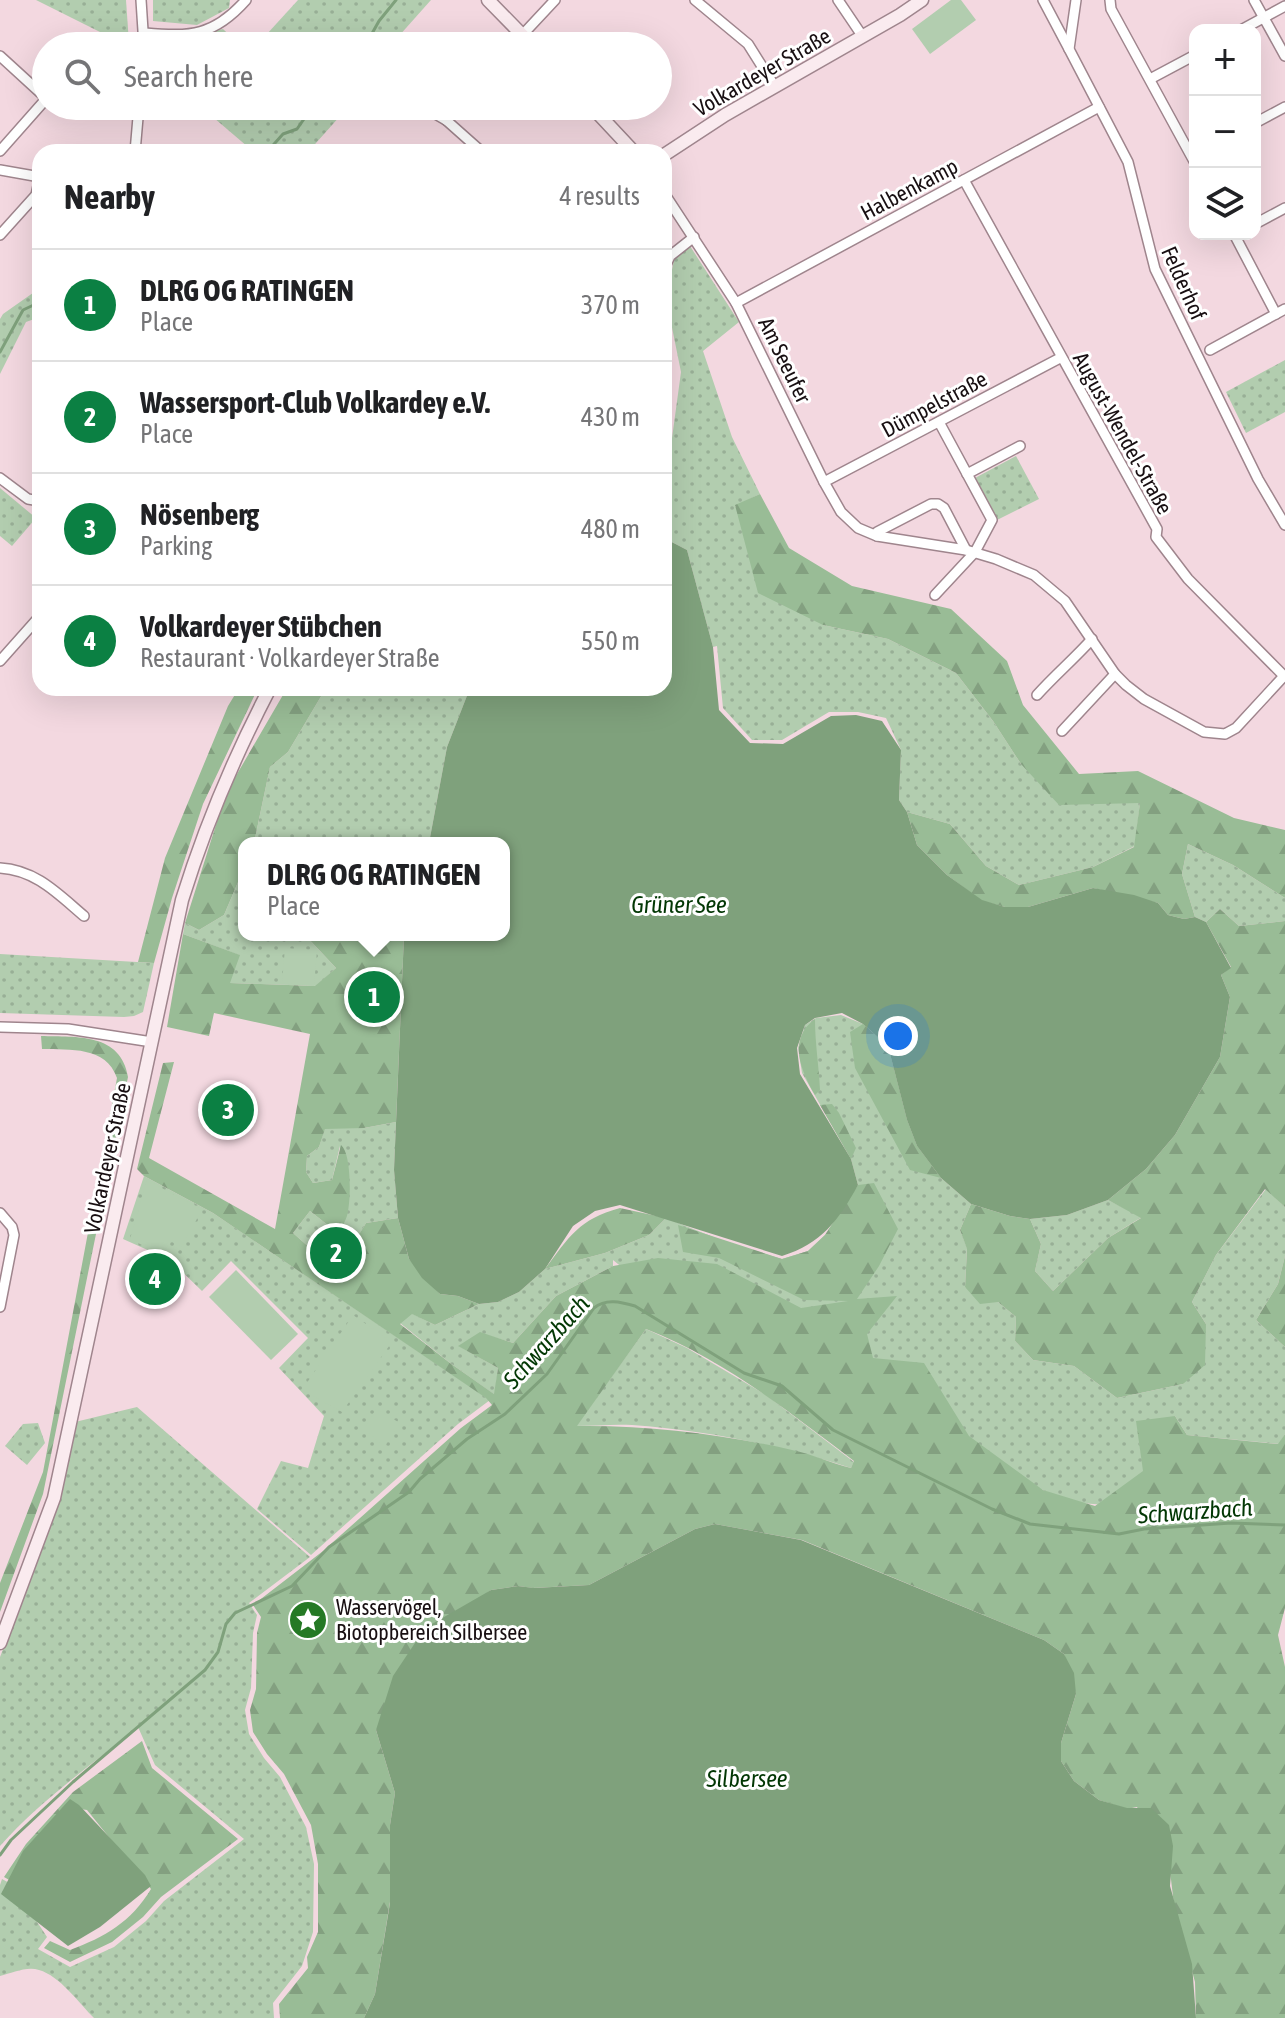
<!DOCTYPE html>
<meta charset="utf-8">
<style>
:root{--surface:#fff;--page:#f2f2f2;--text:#202124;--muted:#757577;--line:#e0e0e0;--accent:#0b8043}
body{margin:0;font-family:"Asap Condensed",sans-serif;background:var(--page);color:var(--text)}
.controls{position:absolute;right:24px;top:24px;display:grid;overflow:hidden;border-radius:16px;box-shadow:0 8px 32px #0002}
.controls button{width:72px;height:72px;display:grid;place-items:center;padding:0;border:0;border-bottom:2px solid var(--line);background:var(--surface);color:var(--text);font:40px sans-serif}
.you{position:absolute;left:898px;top:1036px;width:28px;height:28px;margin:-20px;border:6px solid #fff;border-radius:50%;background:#1a73e8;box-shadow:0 0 0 12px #1a73e833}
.badge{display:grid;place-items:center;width:52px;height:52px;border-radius:50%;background:var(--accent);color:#fff;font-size:26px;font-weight:700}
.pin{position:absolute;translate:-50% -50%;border:4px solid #fff;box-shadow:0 2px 8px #0006}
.popup{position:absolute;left:238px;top:837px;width:272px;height:104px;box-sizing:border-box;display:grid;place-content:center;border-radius:16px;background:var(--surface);filter:drop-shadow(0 2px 6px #0005);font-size:26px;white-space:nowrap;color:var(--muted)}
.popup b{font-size:30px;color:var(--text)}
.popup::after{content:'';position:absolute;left:50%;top:100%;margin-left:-16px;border:16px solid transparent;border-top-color:var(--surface)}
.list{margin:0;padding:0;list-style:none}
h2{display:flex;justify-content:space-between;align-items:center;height:104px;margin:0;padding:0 32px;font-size:34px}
h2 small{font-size:26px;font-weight:400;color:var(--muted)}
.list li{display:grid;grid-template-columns:52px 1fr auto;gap:24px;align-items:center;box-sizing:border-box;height:112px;padding:0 32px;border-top:2px solid var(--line)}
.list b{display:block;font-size:30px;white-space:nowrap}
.list p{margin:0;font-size:26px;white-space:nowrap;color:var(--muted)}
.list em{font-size:26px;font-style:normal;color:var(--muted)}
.icon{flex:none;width:44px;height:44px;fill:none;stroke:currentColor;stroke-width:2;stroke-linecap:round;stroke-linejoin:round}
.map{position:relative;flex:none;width:1285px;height:2018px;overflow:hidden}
.search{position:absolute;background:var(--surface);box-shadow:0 8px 32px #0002;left:32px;top:32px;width:640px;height:88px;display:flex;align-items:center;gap:20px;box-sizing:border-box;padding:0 28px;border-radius:44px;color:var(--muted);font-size:30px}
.panel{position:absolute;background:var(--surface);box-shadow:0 8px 32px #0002;left:32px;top:144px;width:640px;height:552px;border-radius:24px}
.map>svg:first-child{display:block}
</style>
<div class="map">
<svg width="1285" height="2018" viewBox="0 0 1285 2018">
<defs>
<pattern id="green-dots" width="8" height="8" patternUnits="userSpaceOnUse" patternTransform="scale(2)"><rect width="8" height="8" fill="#b2cdaf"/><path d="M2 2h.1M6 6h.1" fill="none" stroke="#98af96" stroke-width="1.8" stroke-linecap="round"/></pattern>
<pattern id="forest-firs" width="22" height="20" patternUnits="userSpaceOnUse" patternTransform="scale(2)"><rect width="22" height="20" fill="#99bc96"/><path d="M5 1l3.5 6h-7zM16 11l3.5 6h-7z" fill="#83a080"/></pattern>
</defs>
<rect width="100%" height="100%" fill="#f3d8e0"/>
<g fill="url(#green-dots)">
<path d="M36,0h90l3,43 -3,2z"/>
<path d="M153,0h77l-1,8 -32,17 -44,-4z"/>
<path d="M298,0h133l-41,46h-134z"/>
<path d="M223,29l18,17h-92v-6l44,-3z"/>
<path d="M200,106h149l-41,46h-64l4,-5z"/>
<path d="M690,246l49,76 -36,29 29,86 28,57 -25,12 88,119 65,14 68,34 37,48 28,43 119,39 -5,43 -42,21 -74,18 -33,-19 -36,-42 -43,-12 -8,-12 2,-50 -15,-32 -28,-6h-29l-47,28h-30l-29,-32 -6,-62 -4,1 -26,-97 -23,-12v-100h8l9,-66 -15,-74 8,-38z"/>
<path d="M40,288v29l-14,5 -26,52v-55l3,-5z"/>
<path d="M1285,360v52l-39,21 -20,-41z"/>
<path d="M1016,456l23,43 -42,21 -22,-42z"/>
<path d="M0,488l36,30 -24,28 -12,-10z"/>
<path d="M326,688h144l-23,59 -18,96h-175l16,-76 18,-15z"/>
<path d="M1188,844l45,21 52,33v23l-46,5 -19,-17 -14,13 -11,-5 -13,-43z"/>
<path d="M244,868v67h61l31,33 -20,18 -87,-3 10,-28 -56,-21 2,-11 14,7 25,-15z"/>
<path d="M0,954l154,9 -11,49 -9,4 -10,1 -124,-4z"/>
<path d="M841,1015l22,9 25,22 19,74 10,26 24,32 30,26 -11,26 7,18 -2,39 33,15 18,15 -1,24 18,19 41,6 43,32 66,-14 23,-60 -14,-22 24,-47 50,-66 19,18v49l-7,28 -22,36 29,27v87l-6,10 -92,-9 -12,-19 -36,23 5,32 -11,36 -66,-5 -406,-203 -48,-39v6l-57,30 -43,47 -33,-10 -21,13 39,22 -3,27 -45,-32 -50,-40 11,-10 24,12 44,-21 19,-2 21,-10 26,-23 60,-16 44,-18 17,-17 57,23 59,18 26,-8 17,-16 33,-50 -7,-26 -49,-86 -4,-25 7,-23 11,-7z"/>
<path d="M396,1122l-2,48 4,48 -32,5 -24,41h-14l-35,-31 17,-22 29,23 1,-88 -8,34 -19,3 -7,-11 1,-16 12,-9 6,-19h39z"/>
<path d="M144,1176l69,37 277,187 -32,24 -147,131 -54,-46 24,-48 27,7 16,-52 -45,-48 29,-30 -77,-77 -29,30 -32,-31 -47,-21z"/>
<path d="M1108,1200l34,17 -34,21 -55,53 -18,-20 6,-27 -11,-25 37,-4z"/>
<path d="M646,1329l41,19 79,47 88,67 -3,6c-68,-22 -147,-38 -219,-43 -19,-1 -38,1 -56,1z"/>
<path d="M137,1407l173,150 -61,46 8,12 -4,18 -2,55 -6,22 4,24 15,24 16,19 26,50 8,37 -1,68 -11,34 -29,37 1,15h-180c-15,-15 -34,-42 -55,-48 -12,-4 -27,3 -39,6v-91l2,-6 11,6 34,52 -9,12 32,18 44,-20 32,-26 18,-20 80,-62 -89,-74 -17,-38c-48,39 -97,73 -138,119v-189l47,-123 28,-112z"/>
<path d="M38,1423l7,20 -18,22 -22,-19 18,-22z"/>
</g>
<g fill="url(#forest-firs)" fill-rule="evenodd">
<path d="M760,494l29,54 63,38 99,23 56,52 16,44 56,69 59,-3 96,47 51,12v68l-52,-33 -45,-21 -6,30 13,43 -11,2 -16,-4 -10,-12 -65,-15 -65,19h-23l-23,-6 -35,-26 -30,-30 -10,-33 43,12 36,42 33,19 74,-18 41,-20 6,-44 -81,2 -38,-41 -28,-43 -37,-48 -68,-34 -65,-14 -65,-32 -23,-88z"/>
<path d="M239,688h19l-55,116 -31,94 -18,65 -16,-1 27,-104 63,-152z"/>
<path d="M287,688h39l-38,64 -18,15 -16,76h-10v25l-20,47 -25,15 -14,-7 41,-130z"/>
<path d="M1220,909l19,17 46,-5v286l-20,-18 -49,66 -24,47 14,22 -1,41 -22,19 -66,14 -43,-32 -41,-6 -18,-19 1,-24 -18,-15 -18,2 -15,-17 2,-38 -7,-19 11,-26 39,12 20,3 11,25 -6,27 18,20 55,-53 33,-20 -33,-18 38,-31 29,-34 45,-78 10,-60 -9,-22 10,-8 -25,-45z"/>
<path d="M183,934l57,21 -10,28 85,3 21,-18 -31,-33h39l19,7 2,-7h39l-8,187 -32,6 -39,1 -6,18 -12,9 -1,16 7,11 19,-3 9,-35c11,9 10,57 6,71 -2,6 -6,12 -8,18l-29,-23 -17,22 35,31h13l25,-41 32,-5 11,41 31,35 18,2 21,8 -44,21 -23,-11 -12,10 50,39 44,31 4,-26 -40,-22 22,-14 33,11 43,-47 57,-30 45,-8 59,6 84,44 47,-7 -44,-1 -85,-42 -36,-6 -5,-27 104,34 26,-8 17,-16 33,-50 16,-2 24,46 -19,37 -22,33 40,-3 -30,38 6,24 51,5 45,73 74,54 52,16 48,-35 -7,-50 39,-5 12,19 91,9 7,-10v174l-7,27 7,32v351h-89l-1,-36 -21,-77 -4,-34 -33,-64 -10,2 -28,-9 -25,-19 -13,-20v-18l15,-49 -12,-40 -20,-14 -242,-100 -87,-16 -20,5 -106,56 -56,3 -15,-2 -27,4 -16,12 -99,128 19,63 -5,32v77l-15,92 -11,24h-84l-1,-14 29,-36 -1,-11 11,-25v-68l-7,-39 -27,-51 -17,-20 -14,-22 -3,-22 6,-21 1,-56 4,-16 -8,-12 70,-54 138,-123 31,-23 -6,-7 -273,-185 -69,-37 -7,-7 26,-106 11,-1 -25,96 126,71 35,-195 -96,-21 -5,23 -42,-9zM646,1329c77,30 143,83 208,132l-3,7c-20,-5 -39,-14 -59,-18 -70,-16 -144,-25 -215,-24z"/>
<path d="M815,1019c0,25 4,47 5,71l-5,5c-14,-24 -28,-56 0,-76z"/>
<path d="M863,1024l25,22 19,74 10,26 24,32 -31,-8 -55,-102 -5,-36z"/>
<path d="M41,1036c36,1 80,-3 87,41l-85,417 -43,118v-29l43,-111 74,-394c-11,-32 -47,-28 -75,-29z"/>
<path d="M832,1104l7,9 17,35 -5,11 -31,-54z"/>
<path d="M620,1208l46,10 -17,17 -44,18 -60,16c24,-32 34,-50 75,-61z"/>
<path d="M1285,1256v91l-29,-27 22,-36z"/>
<path d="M142,1741l10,27 86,71 -77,58 -18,20 -31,25 -42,20 -26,-14 6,-7 20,9c35,-13 61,-28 81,-61l-64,-79 -14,-2 -62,73 -7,-4 22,-33 47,-52z"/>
</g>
<g fill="#b2cdaf">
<path d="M951,0h10l15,20 -46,34 -18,-25z"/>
<path d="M285,948l32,2 -3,36 -32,-3z"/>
<path d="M147,1180l55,30 -21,37 -12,-7 -9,14 -30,-15z"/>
<path d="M236,1270l62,64 -27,26 -62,-63z"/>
<path d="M353,1315l39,27 -50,70 -40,-22z"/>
<path d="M376,1409l24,14 -15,23 -21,-16z"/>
</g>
<g fill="#7fa17c">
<path d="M664,538l23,12 26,97 6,63 31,33 33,1 48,-28 25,-1 26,6 19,29 -2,50 8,12 10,33 30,30 35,25 23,7h23l65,-19 41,7 24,8 10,12 16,4 11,-2 11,5 25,46 -10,7 9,22 -10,60 -45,78 -29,34 -38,31 -41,15 -37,4 -20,-3 -39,-12 -30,-26 -24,-32 -10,-26 -19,-74 -25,-22 -21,-11 -27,5 -10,7 -8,23 3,26 51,85 7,26c-19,35 -37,59 -76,71l-162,-51 -25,6 -22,15 -28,43 -26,23 -21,10 -19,2 -21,-8 -18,-2 -18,-16 -13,-19 -11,-41 -4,-48 10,-235h100v-92h-75l18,-96 23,-59h194z"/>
<path d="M715,1524l86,16 243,100 20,14 10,19 2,21 -15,49v18l13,20 25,19 28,8h24l18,17 4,21 -3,40 22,78 4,54h-832l11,-24 15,-91v-78l5,-32 -19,-63 17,-54 32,-48 66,-38 27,-4 16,2 55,-3 106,-56z"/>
<path d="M70,1799l9,6 66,70 6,11 -51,41 -32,19 -67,-52 22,-43z"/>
</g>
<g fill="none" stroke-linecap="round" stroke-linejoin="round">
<g stroke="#7fa17c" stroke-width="3">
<path d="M365,46l14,-25 17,-21"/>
<path d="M267,152l16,-18 14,-5 16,-23"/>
<path d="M0,352l23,-42 17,-8"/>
<path d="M0,1855l11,-15 62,-58 132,-112 13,-18 8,-28 9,-11 57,-27 37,-39 80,-55 11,-13 47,-40 38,-25 42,-40 47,-66c12,-10 27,-6 41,-2l109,67 38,13 51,44 159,79 38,15 89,10 25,-5 87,-6 54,2"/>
</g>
<defs>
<g id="street">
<path d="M141,0l3,46"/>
<path d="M695,0l53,44 27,43"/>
<path d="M838,0l25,37"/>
<path d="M1043,0l26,49"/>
<path d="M1076,0l-7,49 59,113 27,107 103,210 27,46"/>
<path d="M1110,0l1,9 84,154"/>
<path d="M1254,0l31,56"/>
<path d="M1241,30l44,-24"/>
<path d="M145,33c46,4 69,3 101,-33"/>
<path d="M512,46l43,-46"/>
<path d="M0,56l46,42"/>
<path d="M1150,79l45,-24"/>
<path d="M458,106l-12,14 36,32"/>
<path d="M427,109l19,11"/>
<path d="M1255,123l30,-16"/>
<path d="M0,151l46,-52"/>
<path d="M135,152l4,-46"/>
<path d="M0,170l40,7"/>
<path d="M964,180l193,349 -1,8 32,42 97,98"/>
<path d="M664,193l72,110 88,179 17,30 17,16 19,8 89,14 30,9 38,16 31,26 50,73 11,11 18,14 60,33 21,2 11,-6 48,-52"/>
<path d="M1255,224l30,-16"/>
<path d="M1234,234l42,80"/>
<path d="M0,235l36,-40 4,-18"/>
<path d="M664,269l6,-13 24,-19"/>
<path d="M736,303l363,-196"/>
<path d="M1210,350l75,-41"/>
<path d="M967,474l53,-28"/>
<path d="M0,478l28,21 12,2"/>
<path d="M824,482l236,-124"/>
<path d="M877,536v-4l54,-28h7l6,4 22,42"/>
<path d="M935,595l40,-43 17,-32 -53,-98"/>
<path d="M0,661l40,-45"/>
<path d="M1037,695c18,-20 37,-36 55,-56"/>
<path d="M1062,731l53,-57"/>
<path d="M0,868c36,2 58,26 84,48"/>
<path d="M0,1027l68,2 84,13"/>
<path d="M0,1213l12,14 2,8 -14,72"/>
</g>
<g id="secondary">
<path d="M488,0l45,46"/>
<path d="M591,106l43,46"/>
<path d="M664,155l61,-40 175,-100 22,-15"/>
<path d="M0,1643l54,-145 128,-598c23,-74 52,-143 88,-212"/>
</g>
</defs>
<use href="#street" stroke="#9f858d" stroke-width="12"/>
<use href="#secondary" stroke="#9f858d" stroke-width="15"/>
<use href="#street" stroke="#fff" stroke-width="9"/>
<use href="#secondary" stroke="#faebef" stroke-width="12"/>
</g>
<defs>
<symbol id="sight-disc" viewBox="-11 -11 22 22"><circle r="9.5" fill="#257925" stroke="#fff"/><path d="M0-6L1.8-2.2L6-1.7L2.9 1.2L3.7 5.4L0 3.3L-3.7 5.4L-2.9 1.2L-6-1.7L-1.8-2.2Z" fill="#fff"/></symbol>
</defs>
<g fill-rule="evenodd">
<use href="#sight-disc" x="286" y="1598" width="44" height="44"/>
</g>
<g text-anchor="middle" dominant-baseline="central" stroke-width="6" stroke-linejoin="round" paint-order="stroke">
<g font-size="22" fill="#180f12" stroke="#fff">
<text transform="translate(762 72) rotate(-30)">Volkardeyer Straße</text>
<text transform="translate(909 189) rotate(-28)">Halbenkamp</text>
<text transform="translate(1184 283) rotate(66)">Felderhof</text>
<text transform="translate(785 360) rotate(64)">Am Seeufer</text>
<text transform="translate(934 404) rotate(-28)">Dümpelstraße</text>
<text transform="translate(1123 433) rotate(61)">August-Wendel-Straße</text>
<text transform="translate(107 1158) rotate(-78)">Volkardeyer Straße</text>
</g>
<g font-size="22" fill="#180f12" stroke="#fff" text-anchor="start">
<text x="336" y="1607">Wasservögel,<tspan x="336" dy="25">Biotopbereich Silbersee</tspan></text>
</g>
<g font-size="24" font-style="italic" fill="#023704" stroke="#fff">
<text x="679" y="904">Grüner See</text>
<text transform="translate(546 1342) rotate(-48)">Schwarzbach</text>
<text transform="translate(1195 1511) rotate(-4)">Schwarzbach</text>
<text x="747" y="1778">Silbersee</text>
</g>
</g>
</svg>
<div class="controls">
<button>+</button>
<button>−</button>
<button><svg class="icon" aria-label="layers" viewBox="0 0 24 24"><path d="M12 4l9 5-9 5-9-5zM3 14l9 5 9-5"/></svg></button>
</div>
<div class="you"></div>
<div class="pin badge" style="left:374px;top:997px">1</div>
<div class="popup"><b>DLRG OG RATINGEN</b>Place</div>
<div class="pin badge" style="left:336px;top:1253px">2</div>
<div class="pin badge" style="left:228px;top:1110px">3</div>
<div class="pin badge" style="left:155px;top:1279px">4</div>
<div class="search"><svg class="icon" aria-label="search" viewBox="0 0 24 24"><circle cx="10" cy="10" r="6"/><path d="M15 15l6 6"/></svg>Search here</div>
<section class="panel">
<h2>Nearby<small>4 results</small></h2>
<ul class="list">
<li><span class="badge">1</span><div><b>DLRG OG RATINGEN</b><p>Place</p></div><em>370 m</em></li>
<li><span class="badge">2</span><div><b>Wassersport-Club Volkardey e.V.</b><p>Place</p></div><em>430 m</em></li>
<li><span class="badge">3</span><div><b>Nösenberg</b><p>Parking</p></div><em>480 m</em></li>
<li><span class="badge">4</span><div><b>Volkardeyer Stübchen</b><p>Restaurant · Volkardeyer Straße</p></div><em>550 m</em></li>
</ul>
</section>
</div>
